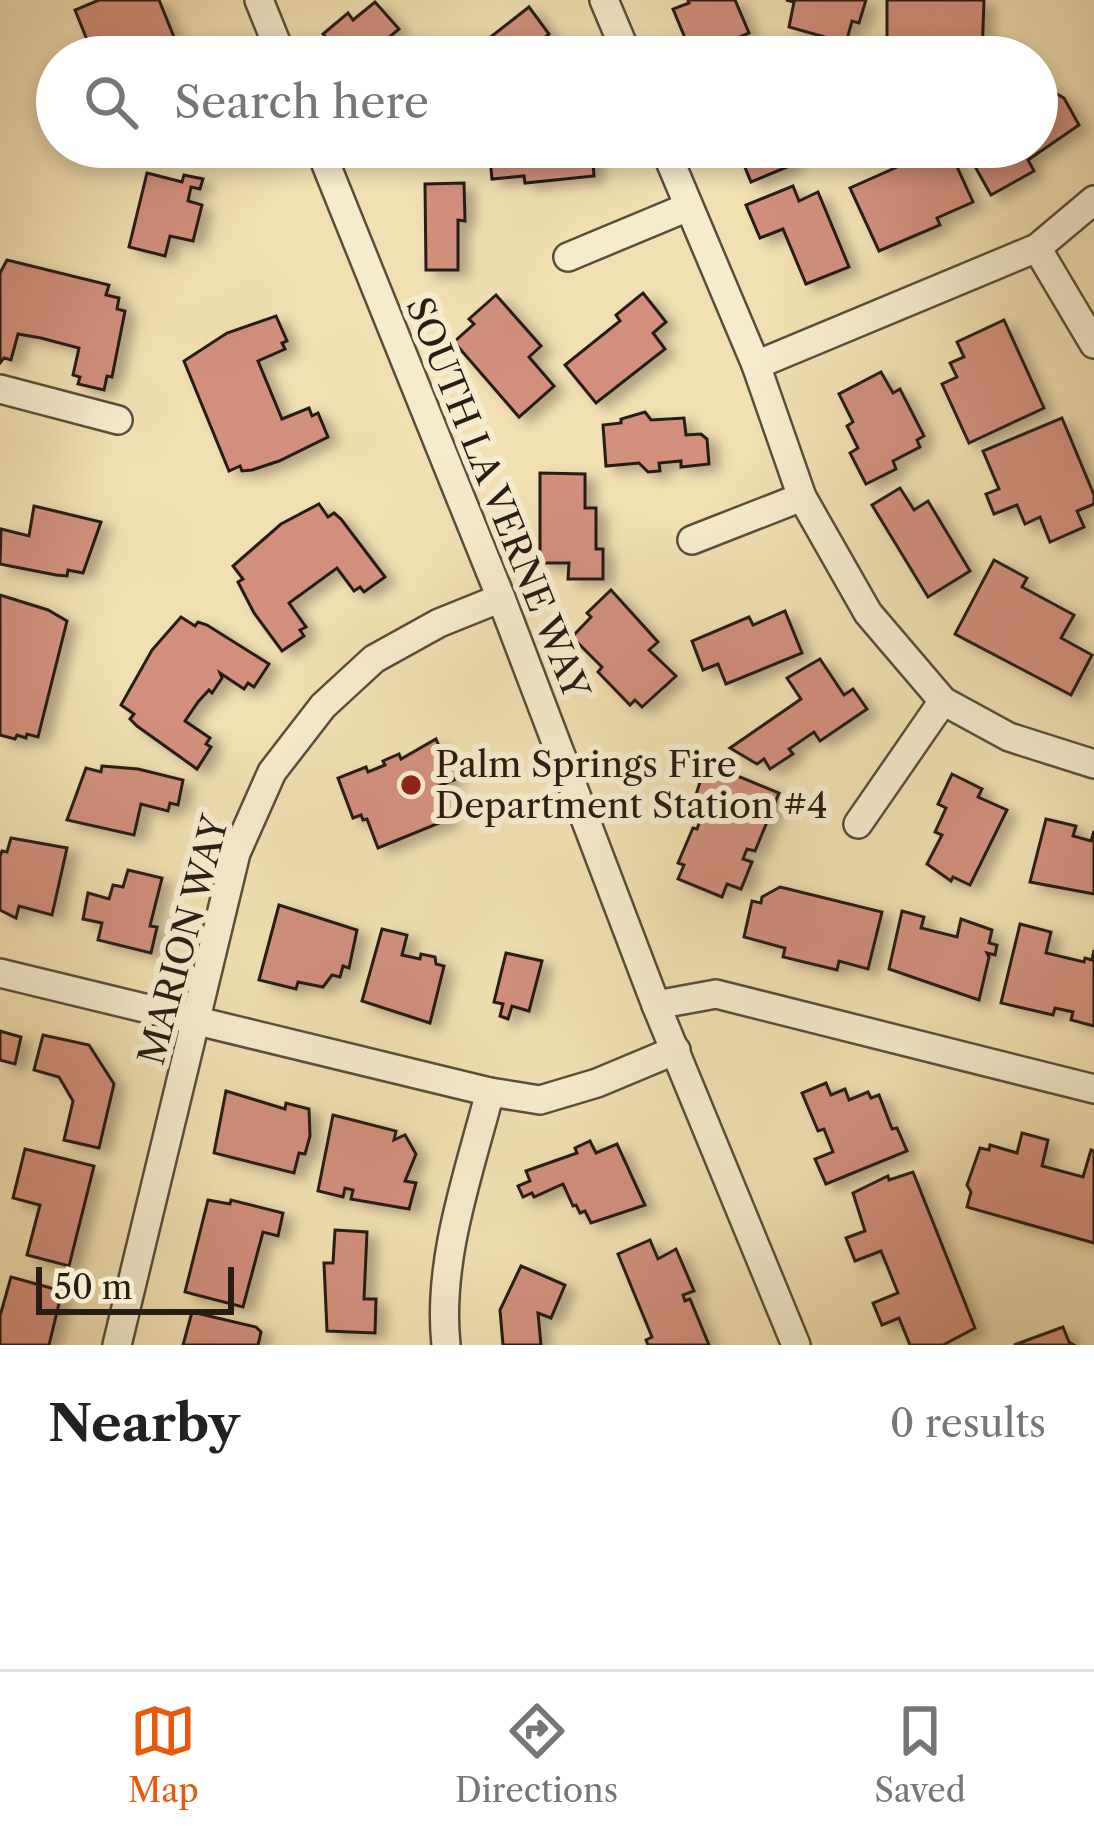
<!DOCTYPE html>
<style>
:root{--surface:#fff;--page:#f6f6f6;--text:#222;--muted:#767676;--line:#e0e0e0;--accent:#ea580c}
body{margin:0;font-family:"Libre Caslon Text",serif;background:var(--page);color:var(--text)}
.scale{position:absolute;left:36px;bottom:30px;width:198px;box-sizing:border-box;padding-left:12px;border:6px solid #281d13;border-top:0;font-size:33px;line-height:42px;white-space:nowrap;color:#281d13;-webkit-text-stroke:9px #f7ebcd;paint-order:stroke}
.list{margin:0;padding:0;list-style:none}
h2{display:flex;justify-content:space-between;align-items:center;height:156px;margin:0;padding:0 48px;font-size:51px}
h2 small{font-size:39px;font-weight:400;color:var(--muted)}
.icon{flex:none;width:66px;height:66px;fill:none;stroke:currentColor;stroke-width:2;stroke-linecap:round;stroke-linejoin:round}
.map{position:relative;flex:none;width:1094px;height:1345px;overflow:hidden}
.search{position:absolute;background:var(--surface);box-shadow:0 6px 18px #0003;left:36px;right:36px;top:36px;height:132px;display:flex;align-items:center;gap:30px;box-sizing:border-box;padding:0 42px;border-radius:66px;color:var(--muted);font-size:45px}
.sheet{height:324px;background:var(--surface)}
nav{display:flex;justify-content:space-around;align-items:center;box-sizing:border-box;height:168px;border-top:3px solid var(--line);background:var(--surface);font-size:33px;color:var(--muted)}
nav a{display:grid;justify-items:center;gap:6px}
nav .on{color:var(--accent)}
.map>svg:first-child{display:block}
</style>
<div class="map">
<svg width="1094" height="1345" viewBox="0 0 1094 1345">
<defs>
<filter id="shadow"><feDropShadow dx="10" dy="6" stdDeviation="6" flood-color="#0004"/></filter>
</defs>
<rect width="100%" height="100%" fill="#f2e0b2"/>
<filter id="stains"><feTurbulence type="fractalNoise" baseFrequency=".00167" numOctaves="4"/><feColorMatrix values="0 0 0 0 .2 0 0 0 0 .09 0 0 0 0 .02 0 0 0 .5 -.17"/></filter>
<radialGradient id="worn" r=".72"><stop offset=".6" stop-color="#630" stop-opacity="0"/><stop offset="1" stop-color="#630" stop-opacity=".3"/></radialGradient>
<g fill="#d18f7c" stroke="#281d13" stroke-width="3" filter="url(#shadow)">
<path d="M99,0h60l23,57h-88l-19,-47z"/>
<path d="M688,0h47l14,33 -28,12 5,12h-33l-20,-48 16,-6z"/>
<path d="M786,0h80l-7,23 -7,-2 -6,22 -57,-16 5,-25z"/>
<path d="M887,0h97l-2,57 -95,-2z"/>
<path d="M375,2l24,27 -12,10 14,18h-59l-19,-23 25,-21 5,7z"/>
<path d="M529,7l20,27 -15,12 9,11h-65l-4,-7z"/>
<path d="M1043,86l21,12 15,27 -51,35 6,11 -43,24 -27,-48h73v-57z"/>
<path d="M489,147h103l2,29 -69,7 -1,-7 -32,3z"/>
<path d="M728,147h57l7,18 -41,17 -14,-34 -8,3z"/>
<path d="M921,147h27l25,55 -36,16 3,7 -61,26 -29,-63 74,-33z"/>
<path d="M147,173l35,9 2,-7 19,4 -3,10 -9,-2 -3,14 14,4 -9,36 -23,-5 -5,20 -36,-9z"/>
<path d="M464,183l1,38 -7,-1v50h-32l-1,-86z"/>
<path d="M793,186l6,15 19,-9 31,75 -43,17 -23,-55 -23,9 -14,-33z"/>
<path d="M7,260l102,25 -3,10 13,3 -2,11 8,2 -13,66 -5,-1 -3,14 -26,-6 2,-7 -7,-2 6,-27 -38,-10 -23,-4 -7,26 -7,-2 -4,5v-90z"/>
<path d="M643,293l23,29 -13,11 12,16 -69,54 -31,-38 55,-44 -4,-6z"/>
<path d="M496,295l45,51 -12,11 25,29 -35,31 -65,-75 20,-18 -5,-5z"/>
<path d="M276,316l11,25 -5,2 3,6 -27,12 24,58 27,-11 3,8 6,-3 10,24 -49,24 -27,9 -10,1 -2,-5 -11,5 -45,-110 43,-28z"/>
<path d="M1004,320l40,88 -75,35 -27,-59 15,-7 -7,-14 14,-6 -7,-15z"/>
<path d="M881,372l12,21 7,-4 24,47 -7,4 3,7 -27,14 3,8 -30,15 -16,-31 8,-5 -11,-22 6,-4 -14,-28z"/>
<path d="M645,412l6,8 33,-2 2,17 15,-1 6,5 2,25 -28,3v-6l-22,2 1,8 -12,1 -9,-9 -33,3 -3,-41 18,-2v-4z"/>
<path d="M1062,418l32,77v9l-17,7 7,16 -34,15 -10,-25 -15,7 -8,-19 -23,9 -8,-20 13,-5 -16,-38z"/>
<path d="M540,473l45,1v34h11v41h7v30h-35l1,-16h-29z"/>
<path d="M900,488l14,22 14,-9 42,70 -42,26 -56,-92z"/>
<path d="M319,504l9,13 6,-4 7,6 44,58 -21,15 -4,-5 -6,4 -17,-23 -48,35 17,24 -6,3 4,6 -22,15 -28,-38 -16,-31 5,-3 -10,-13 48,-42z"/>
<path d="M34,506l67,16 -18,51 -15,-3 -1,6 -11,-1 -56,-11 1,-35 28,7z"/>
<path d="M994,560l33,18 -5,9 52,28 -13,23 31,17 -21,40 -116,-61z"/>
<path d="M611,590l47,52 -9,8 27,26 -34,31 -7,-7 -5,5 -32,-33 4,-5 -30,-30 19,-20 -4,-4z"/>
<path d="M0,595l48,15 19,11 -29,116 -11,-3 -1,4 -9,-3 -2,4 -15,-4z"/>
<path d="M785,611l17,42 -76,31 -8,-20 -15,6 -11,-29 57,-24 4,8z"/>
<path d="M181,617l14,9 3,-4 9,3 62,39 -15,23 -6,-4 -4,6 -24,-16 2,5 -10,15 -3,-3 -11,12 -13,19 25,17 -4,6 5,3 -14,22 -60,-43 -7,-7 4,-5 -13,-9 31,-55z"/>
<path d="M820,659l24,36 9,-6 14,20 -47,32 -6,-9 -25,17 4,5 -23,15 -6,-10 -7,5 -27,-16 71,-49 -14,-21z"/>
<path d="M436,739l18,41 -18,7 13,32 -71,29 -11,-29 -4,1 -2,-5 -8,3 -15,-40 28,-11 2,5 17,-7 -2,-4 16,-7 2,5z"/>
<path d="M706,763l73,30 -24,58 -8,-2 -4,10 9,3 -11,27 -14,-5 -5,13 -44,-18 6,-14 -6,-2 15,-35 4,1 3,-8 -11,-4z"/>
<path d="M102,766l36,3 45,11 -5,25 -8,-2 -2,8 -27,-7 -7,31 -67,-15 19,-52 15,4z"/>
<path d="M952,774l30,15 -4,8 29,13 -37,75 -17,-8 -2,4 -24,-17 15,-29 -7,-3 11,-24 -8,-4z"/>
<path d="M1046,819l30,7 -3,10 18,5 3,-10v63l-64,-12z"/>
<path d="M11,838l56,10 -15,67 -33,-9 -3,12 -16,-8v-53l2,-6 5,1z"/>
<path d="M128,870l34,8 -12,48 7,1 -6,26 -53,-13 4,-17 -19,-4 5,-26 21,6 4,-14 10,2z"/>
<path d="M780,887l102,25 -14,57 -29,-8 -2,9 -54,-13 2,-9 -41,-11 8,-36 9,2 1,-6z"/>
<path d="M279,905l78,25 -8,38 -6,-2 -3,11 -8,-2 -9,12 -25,-5 -2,7 -37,-9z"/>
<path d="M902,911l22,6 -3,11 36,9 4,-18 31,11 -3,13 8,2 -2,10 -8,-2 2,4 -10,43 -90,-31z"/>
<path d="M1020,924l31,8 -5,21 38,9 1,-4 7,2 2,-10v76l-23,-6 2,-8 -18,-4 -2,7 -52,-12z"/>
<path d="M382,929l25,6 -5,20 18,4 1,-5 14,3 1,7 8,2 -14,57 -68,-22z"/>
<path d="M506,953l36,8 -13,50 -17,-5 -4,13 -8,-3 3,-12 -9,-2z"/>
<path d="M0,1031l21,6 -6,27 -15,-4z"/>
<path d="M43,1035l46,10 25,39 -15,64 -35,-8 9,-39 -14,-24 -25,-7z"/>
<path d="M826,1083l5,12 14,-6 4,11 19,-8 3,6 8,-3 13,34 5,-1 10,23 -81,33 -11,-25 18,-7 -9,-23 -6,2 -16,-38z"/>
<path d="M226,1091l59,18 1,-6 23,6 1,27 -5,18 -6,-1 -5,20 -80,-20z"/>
<path d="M333,1115l63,16 -2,9 11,-5 11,19 -11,27 11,2 -7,26 -58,-10 2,-9 -8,-2 -2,9 -25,-6z"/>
<path d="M1022,1133l26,7 -6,26 41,11 8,-27 3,1v92l-127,-36 4,-15 -4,-7 13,-37 9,2 1,-5 27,8z"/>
<path d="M590,1141l6,12 21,-9 28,61 -54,18 -6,-12 -5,2 -4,-8 -3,1 -10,-22 -29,13 -2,-4 -9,4 -5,-11 12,-5 -4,-10 51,-18 -2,-5z"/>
<path d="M25,1149l69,17 -25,100 -42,-11 13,-50 -27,-7z"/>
<path d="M913,1172l62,156 -32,17h-33l-11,-27 -17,7 -9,-22 25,-10 -17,-42 -26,10 -9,-23 19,-7 -12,-38 35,-17 1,4z"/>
<path d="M208,1200l22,4 1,-4 52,13 -5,23 -15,-4 -20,75 -58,-15z"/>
<path d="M335,1230l32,2 -3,67h12l-1,34 -48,-2 -3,-68h9z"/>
<path d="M650,1240l8,19 18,-10 18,42 -11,4 2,6 5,-2 19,46h-61l-2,-5 6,-3 -34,-83z"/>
<path d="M521,1266l44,19 -14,33 -13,-5 3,32h-38l-3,-35z"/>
<path d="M11,1277l51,14 -13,54h-49v-29z"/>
<path d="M192,1312l64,15 5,5 -3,13h-75z"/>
<path d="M1063,1327l6,15 5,3h-60z"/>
</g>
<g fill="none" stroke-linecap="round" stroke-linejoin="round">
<defs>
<g id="minor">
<path d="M259,0l23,57"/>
<path d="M604,0l24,57"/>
<path d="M319,147l182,451 155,407 140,340"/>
<path d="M664,147l92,218 46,132 66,116 75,88 66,36 85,27"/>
<path d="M1037,248l57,96"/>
<path d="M568,257l120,-50"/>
<path d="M756,365l281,-117 57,-48"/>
<path d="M0,389l118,31"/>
<path d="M692,540l110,-43"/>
<path d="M858,824l85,-123"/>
<path d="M0,973l490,119 50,8 57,-17 79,-33"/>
<path d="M656,1005l60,-11 378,95"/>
<path d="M117,1345l119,-492 36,-81 51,-66 51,-47 65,-36 62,-25"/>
<path d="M446,1345c-9,-85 23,-172 44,-253"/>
</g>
</defs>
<use href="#minor" stroke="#5a4e3b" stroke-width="32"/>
<use href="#minor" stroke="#f7ebcd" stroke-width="27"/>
</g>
<circle fill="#8f2418" stroke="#f7ebcd" stroke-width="4.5" cx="411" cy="785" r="12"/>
<g text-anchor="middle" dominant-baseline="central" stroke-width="12" stroke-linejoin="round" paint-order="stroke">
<g font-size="36" fill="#281d13" stroke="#f7ebcd">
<text transform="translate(498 498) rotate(68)">SOUTH LA VERNE WAY</text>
<text transform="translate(183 940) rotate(-75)">MARION WAY</text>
</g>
<g font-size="36" fill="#281d13" stroke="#f7ebcd" text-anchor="start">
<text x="435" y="764">Palm Springs Fire<tspan x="435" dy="41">Department Station #4</tspan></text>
</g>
</g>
<rect width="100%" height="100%" filter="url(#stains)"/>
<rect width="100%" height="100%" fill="url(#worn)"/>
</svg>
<div class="scale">50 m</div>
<div class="search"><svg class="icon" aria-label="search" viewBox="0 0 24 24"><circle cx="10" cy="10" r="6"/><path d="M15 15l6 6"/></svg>Search here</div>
</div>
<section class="sheet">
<h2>Nearby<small>0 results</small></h2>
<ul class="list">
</ul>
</section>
<nav>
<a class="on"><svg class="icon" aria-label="map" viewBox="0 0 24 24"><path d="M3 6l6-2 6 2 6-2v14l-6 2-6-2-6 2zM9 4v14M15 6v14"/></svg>Map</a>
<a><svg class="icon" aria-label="directions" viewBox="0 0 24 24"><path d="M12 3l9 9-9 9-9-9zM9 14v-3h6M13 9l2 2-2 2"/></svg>Directions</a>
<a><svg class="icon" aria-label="saved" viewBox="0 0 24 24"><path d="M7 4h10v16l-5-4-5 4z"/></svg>Saved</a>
</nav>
